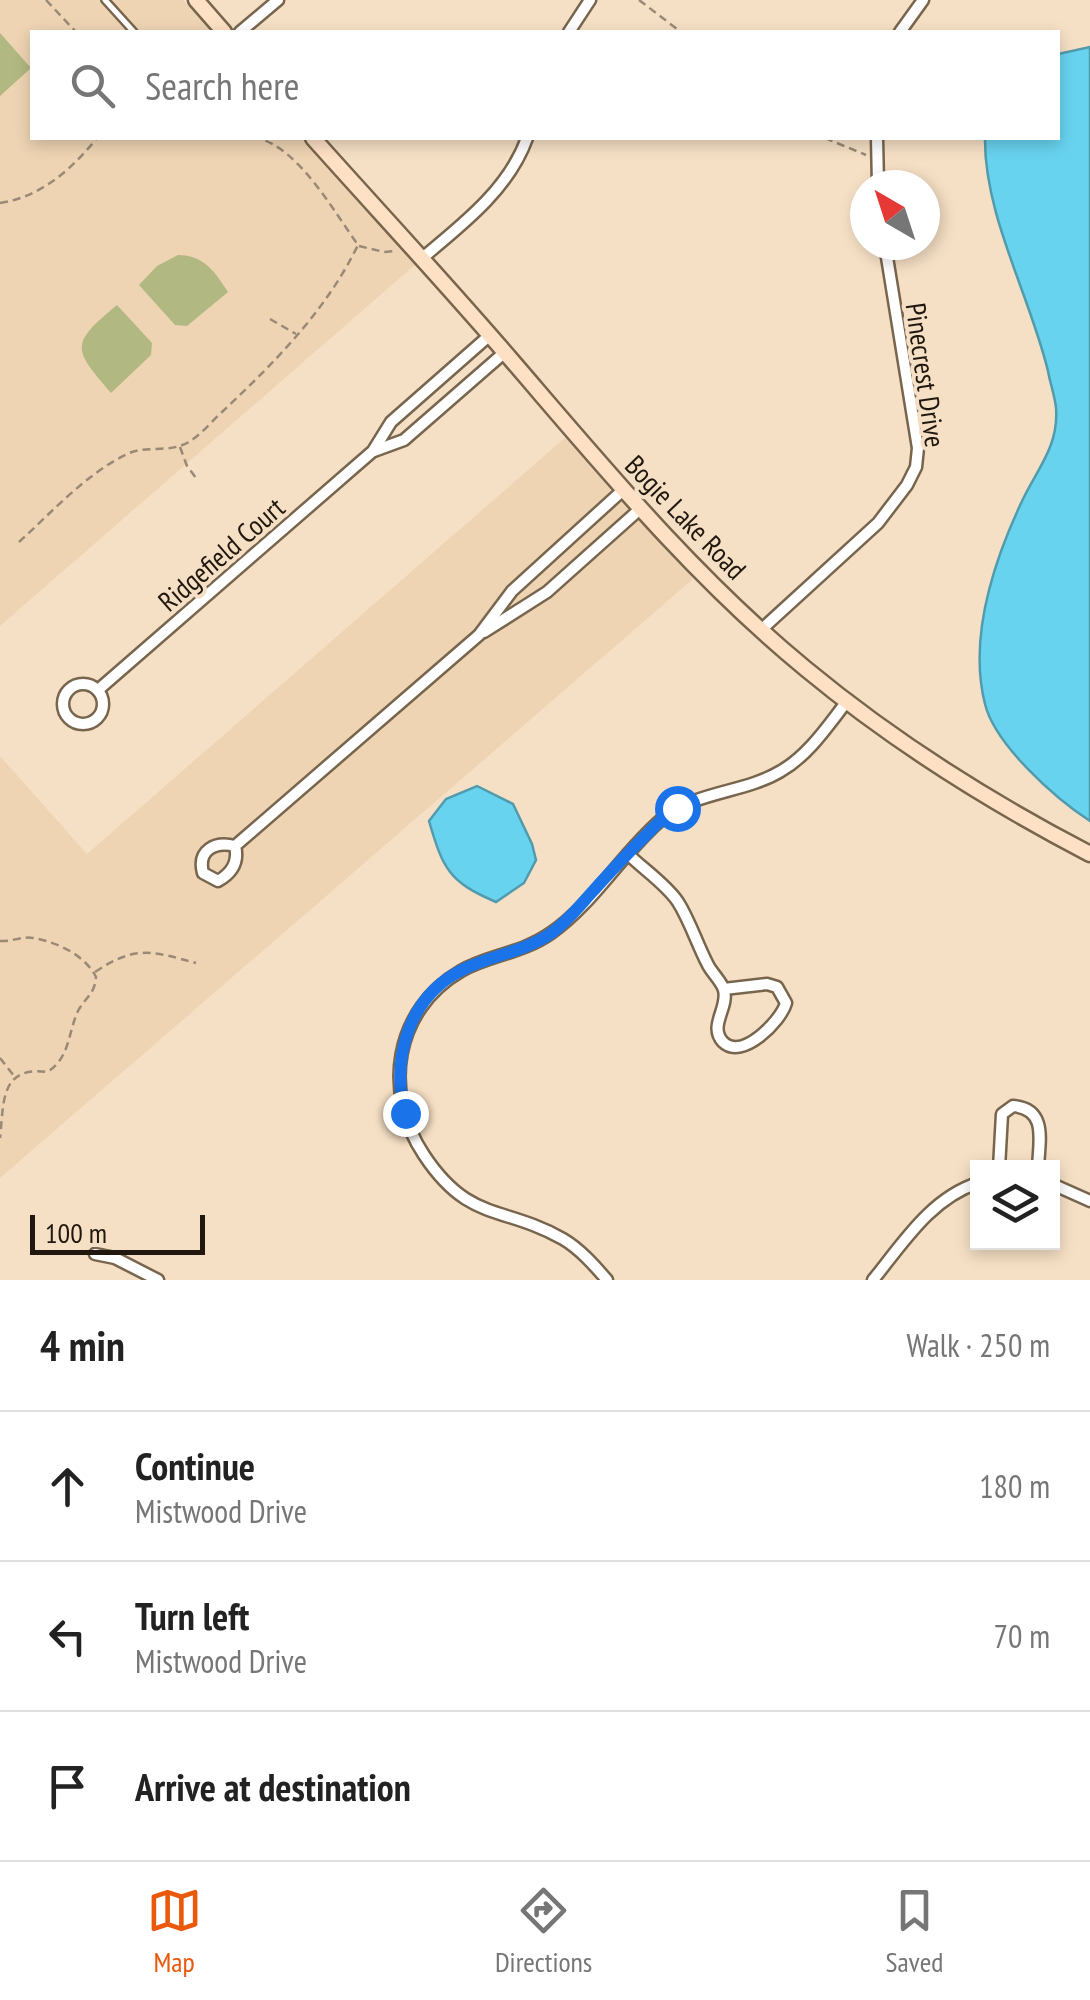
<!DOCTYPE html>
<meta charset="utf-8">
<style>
:root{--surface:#fff;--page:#f6f6f6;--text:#222;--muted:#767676;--line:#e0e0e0;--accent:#ea580c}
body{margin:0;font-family:"PT Sans Narrow",sans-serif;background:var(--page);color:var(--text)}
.controls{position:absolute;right:30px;bottom:30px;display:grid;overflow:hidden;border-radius:0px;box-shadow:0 5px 15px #0003}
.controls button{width:90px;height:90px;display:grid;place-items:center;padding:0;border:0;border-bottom:2px solid var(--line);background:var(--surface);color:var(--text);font:50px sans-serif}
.compass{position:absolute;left:850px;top:170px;width:90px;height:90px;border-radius:50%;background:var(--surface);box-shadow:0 5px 15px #0003;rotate:321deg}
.scale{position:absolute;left:30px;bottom:25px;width:175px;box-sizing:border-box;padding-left:10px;border:5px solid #20180e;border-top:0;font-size:28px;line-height:35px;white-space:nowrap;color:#20180e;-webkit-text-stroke:8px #f6e0c5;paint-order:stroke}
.stop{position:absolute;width:30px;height:30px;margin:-22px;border:8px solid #1a73e8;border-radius:50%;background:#fff}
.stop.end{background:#1a73e8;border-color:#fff;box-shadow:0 2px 10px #0008}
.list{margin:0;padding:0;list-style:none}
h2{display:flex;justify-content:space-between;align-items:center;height:130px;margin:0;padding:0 40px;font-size:42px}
h2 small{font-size:32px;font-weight:400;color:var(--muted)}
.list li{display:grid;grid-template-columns:65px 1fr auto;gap:30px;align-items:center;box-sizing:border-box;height:150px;padding:0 40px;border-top:2px solid var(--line)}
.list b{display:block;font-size:38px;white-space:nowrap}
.list p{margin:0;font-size:32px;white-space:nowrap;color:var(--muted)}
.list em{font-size:32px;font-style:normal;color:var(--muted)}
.icon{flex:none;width:55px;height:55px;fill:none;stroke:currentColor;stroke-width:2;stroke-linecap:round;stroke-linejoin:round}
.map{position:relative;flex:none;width:1090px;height:1280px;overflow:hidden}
.search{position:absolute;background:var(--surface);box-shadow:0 5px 15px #0003;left:30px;right:30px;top:30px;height:110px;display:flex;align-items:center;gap:25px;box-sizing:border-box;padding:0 35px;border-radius:0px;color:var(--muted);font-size:38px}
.sheet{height:580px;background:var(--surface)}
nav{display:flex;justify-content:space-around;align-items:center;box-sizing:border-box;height:140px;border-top:2px solid var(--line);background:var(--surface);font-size:28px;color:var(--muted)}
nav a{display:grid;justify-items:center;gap:5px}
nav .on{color:var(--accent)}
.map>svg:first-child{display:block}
</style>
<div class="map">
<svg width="1090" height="1280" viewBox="0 0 1090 1280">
<rect width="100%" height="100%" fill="#f6e0c5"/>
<g fill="#eed4b3">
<path d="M0,0h183l29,32h-180v106h272l112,126 -416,362z"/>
<path d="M567,436l126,143 -693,599v-422l87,98z"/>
</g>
<g fill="#b2b882">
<path d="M0,33l31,35 -31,28z"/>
<path d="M178,255c26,0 37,17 50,37l-41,34 -12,-1 -36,-40 18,-19z"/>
<path d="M117,305l35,38 -1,12 -40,38c-39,-45 -41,-49 6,-88z"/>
</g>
<g fill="#68d3ef" stroke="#529bac" stroke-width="2.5">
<path d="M1090,47v774c-34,-22 -95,-76 -105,-117 -17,-67 9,-144 38,-205 15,-31 36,-54 33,-91 -1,-12 -6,-25 -8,-37 -18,-75 -64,-156 -63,-233h73v-84z"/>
<path d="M477,786l36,18 19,40 4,16 -12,23 -28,19c-47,-20 -53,-33 -67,-81l17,-22z"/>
</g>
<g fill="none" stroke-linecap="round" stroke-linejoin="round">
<defs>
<path id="service" d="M105,0l29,32"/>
<g id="minor">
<path d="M240,32l38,-32"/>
<path d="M569,32l21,-32"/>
<path d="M900,32l23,-32"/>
<path d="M877,138l1,47"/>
<path d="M421,259c41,-34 88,-70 106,-121"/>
<path d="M374,451l30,-11 101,-88"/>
<path d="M762,629l116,-106 29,-38 9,-18 2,-19 -33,-203"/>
<path d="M484,632l63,-40 93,-83"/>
<circle cx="83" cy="704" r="20"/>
<path d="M98,690l275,-239 18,-29 99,-87"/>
<path d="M235,846c4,16 -3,27 -17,35l-15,-8c-6,-23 12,-32 32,-27l244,-211 33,-44 111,-101"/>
<path d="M628,854c15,15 38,30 50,48 12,19 19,42 30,63 4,8 14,17 16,25 5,18 -16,36 -1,52 19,19 58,-21 63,-39l-9,-16 -10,-3 -43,5"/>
<path d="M999,1168l3,-54 11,-8c35,3 26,35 25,62"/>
<path d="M1052,1184l38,17"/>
<path d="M95,1254l20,4 43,22"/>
<path d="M607,1280c-13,-15 -27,-31 -44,-41 -60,-34 -94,-16 -139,-84 -42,-63 -30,-145 37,-184 27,-16 60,-17 90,-38 43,-30 71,-80 111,-114 33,-28 83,-26 119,-48 28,-16 48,-47 67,-71"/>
<path d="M873,1280c30,-37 58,-82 105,-97"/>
</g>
<g id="secondary">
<path d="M196,0l28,32"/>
<path d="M313,138c67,75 136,149 201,225 92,107 182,216 292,306 87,72 184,133 284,185"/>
</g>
</defs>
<use href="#service" stroke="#78654d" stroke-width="10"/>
<use href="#minor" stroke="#78654d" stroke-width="15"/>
<use href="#secondary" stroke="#78654d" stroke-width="19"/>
<g stroke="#998976" stroke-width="2.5" stroke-dasharray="8 5" stroke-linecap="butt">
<path d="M46,0l30,32"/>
<path d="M639,0l42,32"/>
<path d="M825,138l41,17"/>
<path d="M0,203c41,-6 72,-34 97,-65"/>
<path d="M359,246l25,6 11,-1"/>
<path d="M270,319l26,15"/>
<path d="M180,447l7,19 9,12"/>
<path d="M19,542c33,-30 67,-68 108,-88 19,-9 41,-1 60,-11 13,-7 24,-21 35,-31 52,-49 104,-101 136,-167 -25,-35 -59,-96 -100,-107"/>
<path d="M0,941c11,1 22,-5 33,-3 24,4 52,17 63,39 -1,18 -12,21 -19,36 -9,22 -8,46 -30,59 -47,-6 -43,30 -47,66"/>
<path d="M95,972c40,-27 57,-21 101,-9"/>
<path d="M0,1058l14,18"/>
</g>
<use href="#service" stroke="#fff" stroke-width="5"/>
<use href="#minor" stroke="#fff" stroke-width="10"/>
<use href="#secondary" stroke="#fee0c4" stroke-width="14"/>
</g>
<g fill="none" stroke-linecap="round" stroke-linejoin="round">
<path stroke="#1a73e8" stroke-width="12" d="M405,1113c-14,-55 4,-118 59,-144 29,-14 59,-17 86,-35 17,-12 30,-29 44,-44 22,-25 46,-49 69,-72l14,-10"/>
</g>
<g text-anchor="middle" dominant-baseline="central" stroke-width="8" stroke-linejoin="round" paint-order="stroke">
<g font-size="28" fill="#20180e" stroke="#f6e0c5">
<text transform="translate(926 375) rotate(82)">Pinecrest Drive</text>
<text transform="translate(686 517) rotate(46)">Bogie Lake Road</text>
<text transform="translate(221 554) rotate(-41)">Ridgefield Court</text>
</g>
</g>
</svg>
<div class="controls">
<button><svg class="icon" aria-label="layers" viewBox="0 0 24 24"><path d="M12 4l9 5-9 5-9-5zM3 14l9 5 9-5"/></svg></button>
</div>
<svg class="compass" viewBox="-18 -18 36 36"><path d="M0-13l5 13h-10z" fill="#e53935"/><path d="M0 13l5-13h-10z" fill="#767676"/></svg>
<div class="scale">100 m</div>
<div class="stop" style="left:677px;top:808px"></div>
<div class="stop end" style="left:405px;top:1113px"></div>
<div class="search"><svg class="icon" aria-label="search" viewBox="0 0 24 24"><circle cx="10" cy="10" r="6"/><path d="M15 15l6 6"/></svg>Search here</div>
</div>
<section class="sheet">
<h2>4 min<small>Walk · 250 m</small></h2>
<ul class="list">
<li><svg class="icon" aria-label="ahead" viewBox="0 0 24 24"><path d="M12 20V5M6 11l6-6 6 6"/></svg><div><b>Continue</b><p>Mistwood Drive</p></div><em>180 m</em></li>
<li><svg class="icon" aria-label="left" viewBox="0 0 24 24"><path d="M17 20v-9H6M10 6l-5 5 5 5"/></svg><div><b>Turn left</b><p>Mistwood Drive</p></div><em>70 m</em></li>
<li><svg class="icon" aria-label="arrive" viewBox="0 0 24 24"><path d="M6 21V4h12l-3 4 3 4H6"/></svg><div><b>Arrive at destination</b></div></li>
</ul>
</section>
<nav>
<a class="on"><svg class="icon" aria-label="map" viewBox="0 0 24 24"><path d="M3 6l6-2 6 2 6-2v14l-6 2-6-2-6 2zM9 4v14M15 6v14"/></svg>Map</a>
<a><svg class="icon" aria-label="directions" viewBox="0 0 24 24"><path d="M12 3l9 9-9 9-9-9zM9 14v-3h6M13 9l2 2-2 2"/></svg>Directions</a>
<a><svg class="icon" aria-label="saved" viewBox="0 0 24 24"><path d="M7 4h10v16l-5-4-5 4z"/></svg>Saved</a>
</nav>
